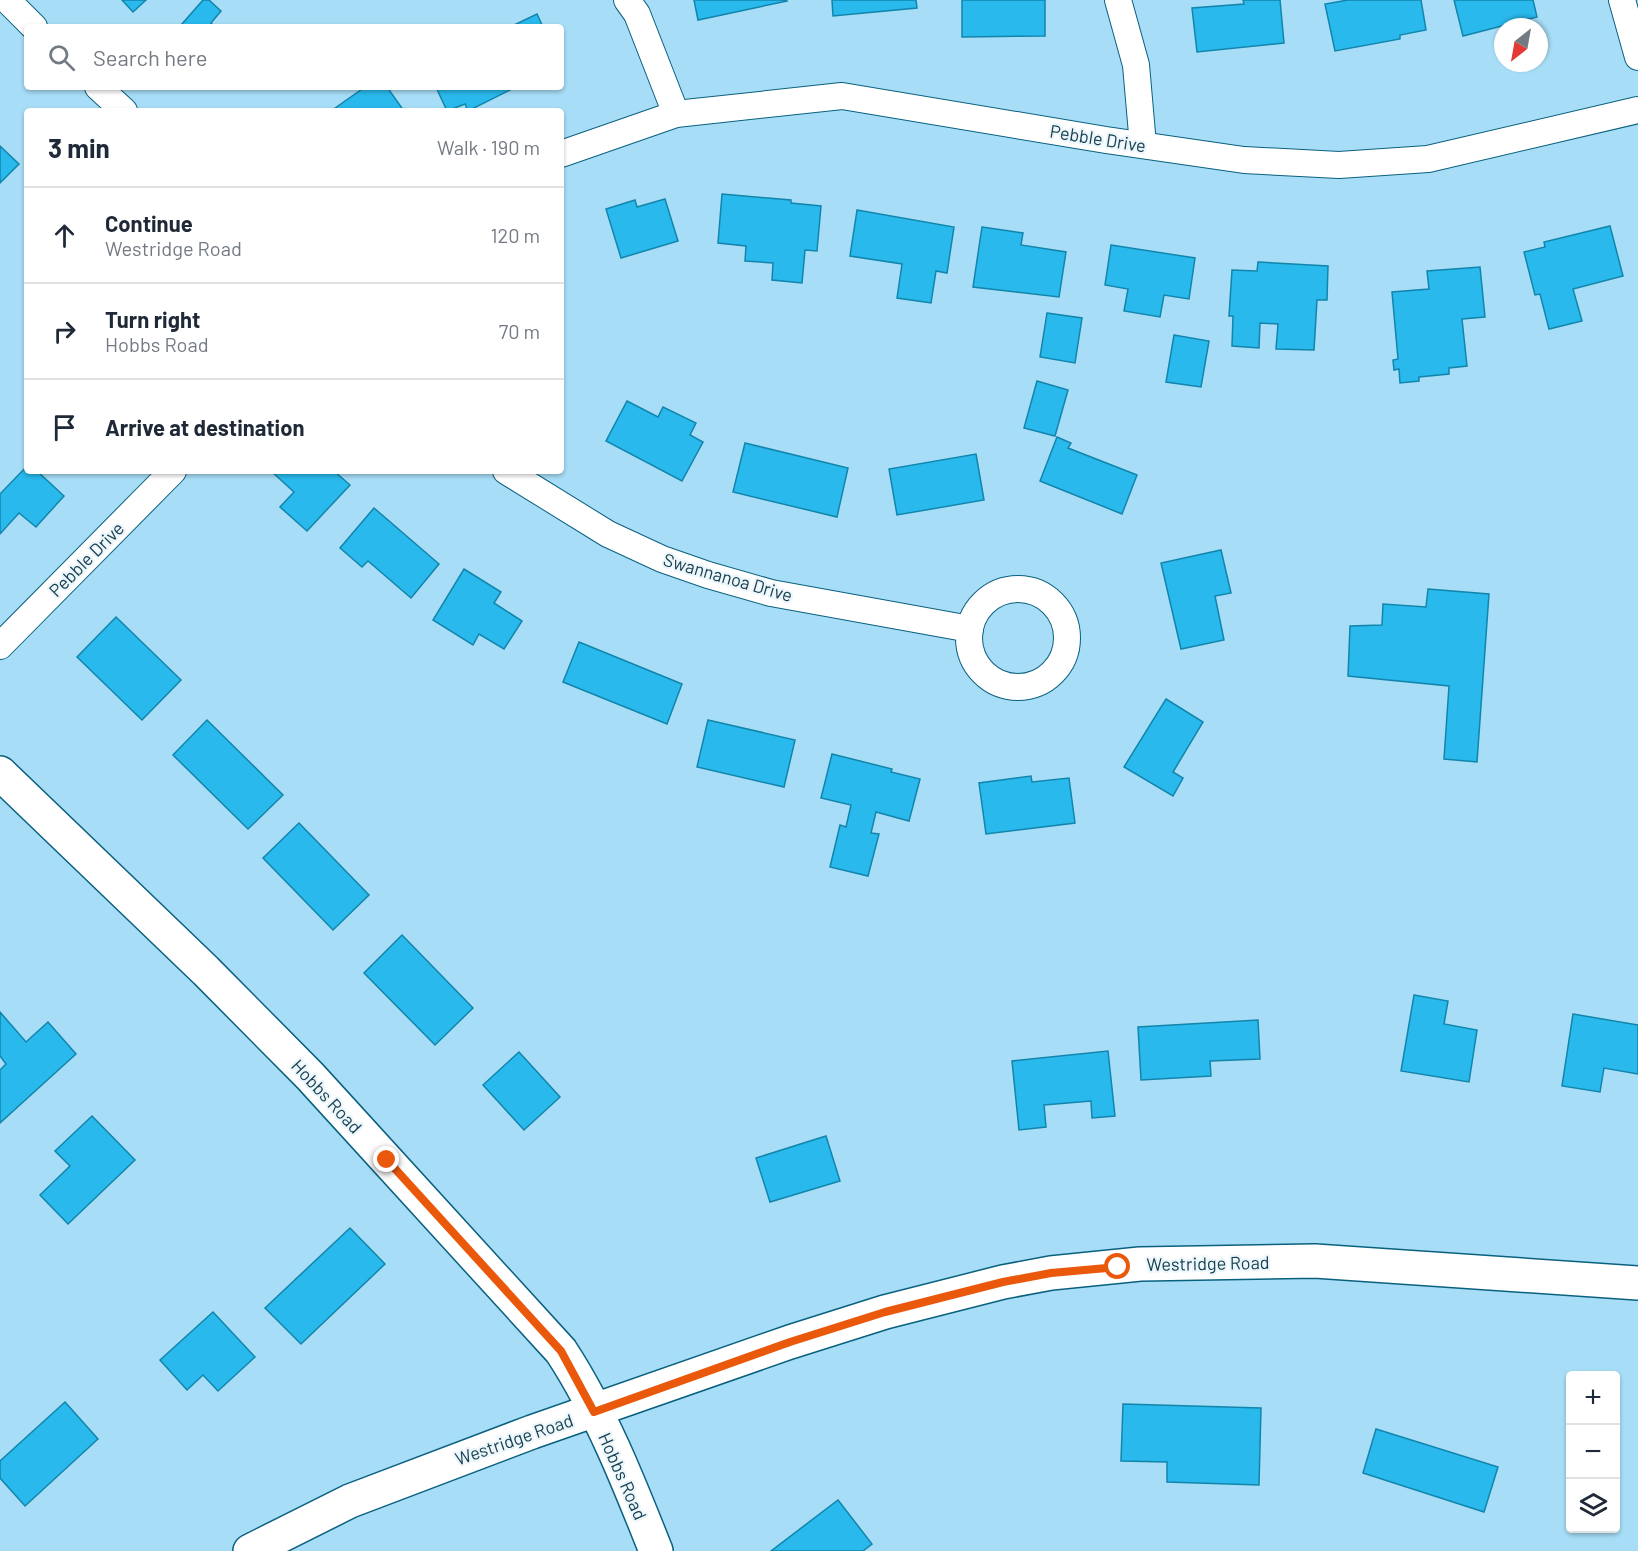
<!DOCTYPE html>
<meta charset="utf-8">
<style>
:root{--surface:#fff;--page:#f2f2f3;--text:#1f2937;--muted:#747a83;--line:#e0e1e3}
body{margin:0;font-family:Barlow,sans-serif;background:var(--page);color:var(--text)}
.controls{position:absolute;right:18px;bottom:18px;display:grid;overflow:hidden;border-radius:6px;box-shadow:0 2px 4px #0004}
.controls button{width:54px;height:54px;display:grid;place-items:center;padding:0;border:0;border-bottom:2px solid var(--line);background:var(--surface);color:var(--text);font:30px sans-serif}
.compass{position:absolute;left:1494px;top:18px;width:54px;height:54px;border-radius:50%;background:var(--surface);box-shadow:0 2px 4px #0004;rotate:211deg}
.stop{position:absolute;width:18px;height:18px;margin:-14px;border:4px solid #ea580c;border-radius:50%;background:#fff}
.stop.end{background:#ea580c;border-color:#fff;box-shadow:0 2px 6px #0008}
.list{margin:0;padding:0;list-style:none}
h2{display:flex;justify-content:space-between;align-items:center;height:78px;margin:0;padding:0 24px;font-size:26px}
h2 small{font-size:20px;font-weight:400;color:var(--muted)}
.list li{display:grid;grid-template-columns:39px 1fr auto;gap:18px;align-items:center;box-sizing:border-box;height:96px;padding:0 24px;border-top:2px solid var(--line)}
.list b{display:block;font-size:22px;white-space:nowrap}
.list p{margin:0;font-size:20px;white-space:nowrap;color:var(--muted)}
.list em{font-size:20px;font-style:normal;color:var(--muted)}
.icon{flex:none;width:33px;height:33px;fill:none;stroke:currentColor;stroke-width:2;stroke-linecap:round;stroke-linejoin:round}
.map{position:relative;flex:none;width:1638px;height:1551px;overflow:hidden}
.search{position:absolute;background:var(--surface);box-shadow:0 2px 4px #0004;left:24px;top:24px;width:540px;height:66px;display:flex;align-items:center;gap:15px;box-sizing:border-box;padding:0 21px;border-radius:6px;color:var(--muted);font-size:22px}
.panel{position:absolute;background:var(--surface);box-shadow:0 2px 4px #0004;left:24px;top:108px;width:540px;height:366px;border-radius:6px}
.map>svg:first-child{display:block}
</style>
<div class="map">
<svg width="1638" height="1551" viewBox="0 0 1638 1551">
<rect width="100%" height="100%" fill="#a7ddf6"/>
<g fill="#29b9ec" stroke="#1285ac" stroke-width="1.5">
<path d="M122,0h24l-13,12z"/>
<path d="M203,0h6l12,11 -10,12 4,4h-29l-4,-3z"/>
<path d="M694,0h92l1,1 -89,19z"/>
<path d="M832,0h84l1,8 -84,8z"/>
<path d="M962,0h83v36l-83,1z"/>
<path d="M1243,0h37l4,43 -87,9 -5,-44 52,-4z"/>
<path d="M1348,0h73l5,30 -26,5v4l-65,12 -10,-47z"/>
<path d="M1454,0h79l4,17 -74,19z"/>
<path d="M537,14l6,13h-33z"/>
<path d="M365,87h22l17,24h-73z"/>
<path d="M436,87h80l-48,24 -3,-7 -18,7z"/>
<path d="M0,146l19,18 -19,19z"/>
<path d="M722,194l69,6v3l30,3 -4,45 -12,-1 -3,33 -30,-3 1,-17 -28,-2 1,-15 -28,-3z"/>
<path d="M665,199l13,42 -57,17 -15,-49 29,-9 2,7z"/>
<path d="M857,210l97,17 -7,46 -11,-2 -5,32 -34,-5 5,-34 -52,-8z"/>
<path d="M1610,226l13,50 -50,13 9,32 -33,8 -9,-35 -5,1 -11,-43 21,-5 -1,-5z"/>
<path d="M982,227l41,6 -2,12 45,7 -7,45 -86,-10z"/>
<path d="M1111,245l84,13 -6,41 -25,-4 -4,22 -36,-6 4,-22 -23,-4z"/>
<path d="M1258,262l70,4 -1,34h-10l-3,50 -38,-1 2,-25 -18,-1 -1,25 -27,-2 1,-30h-4l3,-46 25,1z"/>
<path d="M1480,267l5,50 -23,2 5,47 -18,2v6l-30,3v4l-19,2 -1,-14 -5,1 -1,-10 5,-1 -6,-67 37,-3 -2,-18z"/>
<path d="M1047,313l35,5 -7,45 -35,-6z"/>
<path d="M1174,335l35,6 -8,46 -35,-5z"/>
<path d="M1037,381l31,9 -13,46 -31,-8z"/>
<path d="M627,401l31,16 5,-10 33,16 -6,12 13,7 -21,39 -76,-40z"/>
<path d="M1057,437l14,6 -3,5 69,27 -15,39 -82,-33z"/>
<path d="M745,443l103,25 -11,49 -104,-25z"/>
<path d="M976,454l8,46 -87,15 -8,-46z"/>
<path d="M27,466v5h10l27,25 -28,31 -17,-14 -19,21v-40z"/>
<path d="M271,471h63l16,14 -43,46 -27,-24 14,-15z"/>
<path d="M374,508l65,56 -28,34 -43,-37 -6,6 -22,-19z"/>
<path d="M1221,550l10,43 -16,3 9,44 -43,9 -20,-86z"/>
<path d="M464,569l37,23 -7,11 28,18 -18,28 -25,-15 -6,11 -40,-25z"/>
<path d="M1428,589l61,5 -12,168 -33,-3 5,-73 -101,-10 2,-50 32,-1 1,-21 43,3z"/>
<path d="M116,617l65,63 -39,40 -65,-63z"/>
<path d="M579,642l103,42 -15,40 -104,-42z"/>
<path d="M1166,699l37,23 -30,50 10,6 -10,18 -49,-29z"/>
<path d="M207,720l76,75 -35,34 -75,-74z"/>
<path d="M708,720l87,20 -11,47 -87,-20z"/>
<path d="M832,754l60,15 -1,3 29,7 -11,42 -33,-9 -5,21 8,1 -11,42 -38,-9 10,-42 6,2 5,-22 -30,-7z"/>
<path d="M1031,776l1,6 37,-4 6,45 -89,11 -7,-51z"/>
<path d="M299,823l70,72 -36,35 -70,-72z"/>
<path d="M402,935l71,73 -38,37 -71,-72z"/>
<path d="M1414,995l34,6 -4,23 33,6 -8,52 -68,-11z"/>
<path d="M0,1012l26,30 22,-20 28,32 -76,69v-53l6,-6 -6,-8z"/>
<path d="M1573,1014l65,11v49l-34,-6 -4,24 -38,-6z"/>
<path d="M1258,1020l2,39 -50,2 1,15 -70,4 -3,-53z"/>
<path d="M1108,1051l7,65 -23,2 -1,-17 -47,4 2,22 -27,3 -7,-69z"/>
<path d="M519,1052l41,45 -36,33 -41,-45z"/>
<path d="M92,1116l43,44 -67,64 -28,-29 30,-29 -15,-15z"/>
<path d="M826,1136l14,45 -70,21 -14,-44z"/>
<path d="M350,1228l35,36 -84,80 -36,-36z"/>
<path d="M213,1312l42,45 -37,34 -15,-16 -16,15 -27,-30z"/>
<path d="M65,1402l33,37 -73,67 -25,-28v-17z"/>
<path d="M1123,1404l138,4 -2,77 -92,-3v-20l-46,-1z"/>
<path d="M1376,1429l122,38 -14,45 -121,-39z"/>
<path d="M838,1500l34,44 -9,7h-92z"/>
</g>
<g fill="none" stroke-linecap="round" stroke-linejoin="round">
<defs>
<g id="street">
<path d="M7,0l27,27"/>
<path d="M627,0l10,14 39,100"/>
<path d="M1118,0l18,65 7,80"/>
<path d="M1622,0l16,57"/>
<path d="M98,87l26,24"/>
<path d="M561,154l115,-40 166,-18 264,44 138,20 95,5 89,-6 210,-49"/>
<path d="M506,471l102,63 54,25 46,16 63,18 199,36"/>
<circle cx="1018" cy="638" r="49"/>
<path d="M0,646l173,-175"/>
</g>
<g id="secondary">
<path d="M0,773l206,198 104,105 251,275c40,61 68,132 95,200"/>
<path d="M250,1551l100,-50 182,-69 258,-90 95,-30 118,-30 48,-9 89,-9 175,-3 323,22"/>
</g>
</defs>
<use href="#street" stroke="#0a617f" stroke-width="28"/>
<use href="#secondary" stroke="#0a617f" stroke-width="36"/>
<use href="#street" stroke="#fff" stroke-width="26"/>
<use href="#secondary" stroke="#fff" stroke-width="33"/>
</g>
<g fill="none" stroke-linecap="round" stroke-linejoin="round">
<path stroke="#ea580c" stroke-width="8" d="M387,1160l174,191 33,61 196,-70 95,-30 118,-30 48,-9 67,-6"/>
</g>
<g text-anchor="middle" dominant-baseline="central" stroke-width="4.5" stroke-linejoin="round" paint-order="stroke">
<g font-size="18" fill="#184253" stroke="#edf6fa">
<text transform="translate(1098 138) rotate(9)">Pebble Drive</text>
<text transform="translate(86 559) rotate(-45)">Pebble Drive</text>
<text transform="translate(728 577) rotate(16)">Swannanoa Drive</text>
<text transform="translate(327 1096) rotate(47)">Hobbs Road</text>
<text transform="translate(1208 1263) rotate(-1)">Westridge Road</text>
<text transform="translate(514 1439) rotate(-19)">Westridge Road</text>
<text transform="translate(623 1476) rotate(66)">Hobbs Road</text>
</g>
</g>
</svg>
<div class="controls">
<button>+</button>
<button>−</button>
<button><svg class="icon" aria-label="layers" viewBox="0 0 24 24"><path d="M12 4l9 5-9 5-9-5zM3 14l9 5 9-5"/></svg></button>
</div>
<svg class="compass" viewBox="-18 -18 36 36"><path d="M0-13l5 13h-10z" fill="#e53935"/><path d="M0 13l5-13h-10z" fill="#747a83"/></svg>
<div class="stop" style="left:1118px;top:1267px"></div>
<div class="stop end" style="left:387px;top:1160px"></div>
<div class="search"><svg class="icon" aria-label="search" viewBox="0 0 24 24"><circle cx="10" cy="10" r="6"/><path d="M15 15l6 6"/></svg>Search here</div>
<section class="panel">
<h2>3 min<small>Walk · 190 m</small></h2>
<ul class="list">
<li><svg class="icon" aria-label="ahead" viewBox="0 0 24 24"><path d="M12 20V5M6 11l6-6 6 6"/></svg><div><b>Continue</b><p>Westridge Road</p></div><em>120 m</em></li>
<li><svg class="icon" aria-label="right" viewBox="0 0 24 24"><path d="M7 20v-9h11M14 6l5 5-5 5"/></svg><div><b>Turn right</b><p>Hobbs Road</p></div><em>70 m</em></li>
<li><svg class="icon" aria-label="arrive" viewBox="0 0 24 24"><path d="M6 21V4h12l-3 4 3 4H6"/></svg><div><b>Arrive at destination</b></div></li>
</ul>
</section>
</div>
